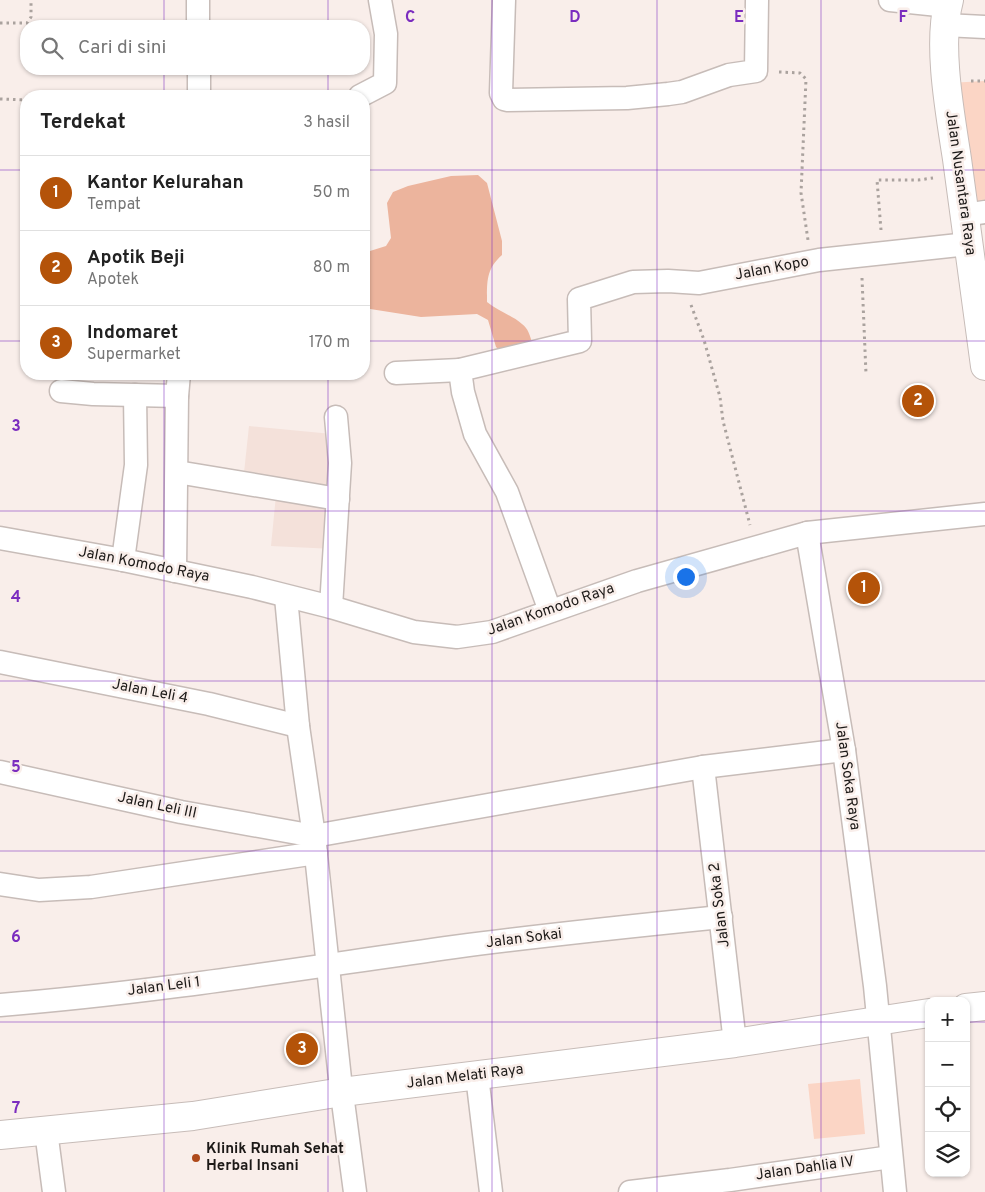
<!DOCTYPE html>
<html lang="id">
<meta charset="utf-8">
<style>
:root{--surface:#fff;--page:#f2f2f2;--text:#222;--muted:#767676;--line:#e0e0e0;--accent:#b45309}
body{margin:0;font-family:Overpass,sans-serif;background:var(--page);color:var(--text)}
.controls{position:absolute;right:15px;bottom:15px;display:grid;overflow:hidden;border-radius:10px;box-shadow:0 1px 4px #0004}
.controls button{width:45px;height:45px;display:grid;place-items:center;padding:0;border:0;border-bottom:1px solid var(--line);background:var(--surface);color:var(--text);font:25px sans-serif}
.you{position:absolute;left:685px;top:576px;width:18px;height:18px;margin:-12px;border:4px solid #fff;border-radius:50%;background:#1a73e8;box-shadow:0 0 0 8px #1a73e833}
.badge{display:grid;place-items:center;width:32px;height:32px;border-radius:50%;background:var(--accent);color:#fff;font-size:16px;font-weight:700}
.pin{position:absolute;translate:-50% -50%;border:2px solid #fff;box-shadow:0 1px 5px #0006}
.list{margin:0;padding:0;list-style:none}
h2{display:flex;justify-content:space-between;align-items:center;height:65px;margin:0;padding:0 20px;font-size:21px}
h2 small{font-size:16px;font-weight:400;color:var(--muted)}
.list li{display:grid;grid-template-columns:32px 1fr auto;gap:15px;align-items:center;box-sizing:border-box;height:75px;padding:0 20px;border-top:1px solid var(--line)}
.list b{display:block;font-size:19px;white-space:nowrap}
.list p{margin:0;font-size:16px;white-space:nowrap;color:var(--muted)}
.list em{font-size:16px;font-style:normal;color:var(--muted)}
.icon{flex:none;width:28px;height:28px;fill:none;stroke:currentColor;stroke-width:2;stroke-linecap:round;stroke-linejoin:round}
.map{position:relative;flex:none;width:985px;height:1192px;overflow:hidden}
.search{position:absolute;background:var(--surface);box-shadow:0 1px 4px #0004;left:20px;top:20px;width:350px;height:55px;display:flex;align-items:center;gap:12px;box-sizing:border-box;padding:0 18px;border-radius:20px;color:var(--muted);font-size:19px}
.panel{position:absolute;background:var(--surface);box-shadow:0 1px 4px #0004;left:20px;top:90px;width:350px;height:290px;border-radius:20px}
.map>svg:first-child{display:block}
</style>
<div class="map">
<svg width="985" height="1192" viewBox="0 0 985 1192">
<rect width="100%" height="100%" fill="#f9eeea"/>
<path fill="#f4e1da" d="M249,426l83,8 2,115 -63,-3 6,-61 -34,-3z"/>
<g fill="#fbd5c5">
<path d="M985,81v131l-21,3 -16,-132z"/>
<path d="M860,1079l5,55 -51,5 -6,-55z"/>
</g>
<path fill="#ecb49d" d="M478,175l9,8 15,58v14c-16,14 -15,27 -15,47 11,9 26,14 35,22 6,4 8,12 10,18l-30,10 -6,-5 -8,-27 -11,-6 -56,3 -57,-9v-58l6,1 16,-5 5,-8 -4,-35 6,-11 15,-6 43,-10z"/>
<g fill="none" stroke-linecap="round" stroke-linejoin="round">
<defs>
<g id="street">
<path d="M504,0l-3,93 3,6 4,1 119,-2 41,-4 14,-2 47,-17 27,-4 1,-71"/>
<path d="M890,0l58,6"/>
<path d="M945,25l40,2"/>
<path d="M198,26v-26"/>
<path d="M199,69v27"/>
<path d="M360,96l25,-13 1,-49 -6,-34"/>
<path d="M964,215l21,-3"/>
<path d="M396,373l64,-3"/>
<path d="M61,391l32,3 84,2"/>
<path d="M177,472l161,27"/>
<path d="M807,533l37,217 31,236 20,206"/>
<path d="M0,538l123,22 129,27 79,20 83,25 43,5 35,-5 145,-51 170,-48 178,-19"/>
<path d="M123,560l13,-95 -1,-70"/>
<path d="M175,571l2,-175 2,-22"/>
<path d="M286,597l12,129 16,110 26,243 15,113"/>
<path d="M331,607l9,-144 -4,-46"/>
<path d="M550,611l-43,-119 -32,-58 -12,-42 -3,-22 120,-29 -1,-42 54,-17 35,-1 31,2 120,-23 149,-16"/>
<path d="M0,662l209,42 89,22"/>
<path d="M703,767l32,276"/>
<path d="M0,772l181,40 133,24 389,-69 141,-17"/>
<path d="M0,884l39,6 52,-3 225,-34"/>
<path d="M0,1005c152,-12 303,-37 454,-58 89,-12 178,-21 267,-30"/>
<path d="M477,1076l14,116"/>
<path d="M46,1131l8,61"/>
<path d="M630,1192l100,-12 161,-23"/>
</g>
<g id="secondary">
<path d="M949,0c-12,44 1,113 8,159 9,69 19,138 28,207"/>
<path d="M966,1008l19,-2"/>
<path d="M0,1135l193,-19 149,-24 393,-49 194,-30"/>
</g>
</defs>
<use href="#street" stroke="#c7bcb8" stroke-width="25"/>
<use href="#secondary" stroke="#c7bcb8" stroke-width="30"/>
<g stroke="#aaa29e" stroke-width="3" stroke-dasharray="2.5 4" stroke-linecap="butt">
<path d="M0,23h27l4,-6v-17"/>
<path d="M779,72l21,1 6,6 -5,114 7,47"/>
<path d="M971,81h14"/>
<path d="M0,99l26,1"/>
<path d="M881,230l-4,-50h41l15,-2"/>
<path d="M862,278l4,96"/>
<path d="M691,305l13,35 16,57 3,24 27,104"/>
</g>
<use href="#street" stroke="#fff" stroke-width="22"/>
<use href="#secondary" stroke="#fff" stroke-width="28"/>
</g>
<path fill="none" stroke="#7b2cbf" stroke-width="1" stroke-opacity="0.55" d="M164,0v26M328,0v26M492,0v1192M657,0v1192M821,0v1192M164,69v27M328,69v27M0,170h26M364,170h621M0,341h26M364,341h621M164,374v818M328,374v818M0,511h985M0,681h985M0,851h985M0,1022h929M966,1022h19"/>
<circle fill="#af4a1b" stroke="#f9eeea" stroke-width="2" cx="196" cy="1158" r="5"/>
<g text-anchor="middle" dominant-baseline="central" stroke-width="5" stroke-linejoin="round" paint-order="stroke">
<g font-size="15" fill="#1c1917" stroke="#f9eeea">
<text transform="translate(960 183) rotate(82)">Jalan Nusantara Raya</text>
<text transform="translate(772 269) rotate(-11)">Jalan Kopo</text>
<text transform="translate(144 565) rotate(11)">Jalan Komodo Raya</text>
<text transform="translate(551 610) rotate(-19)">Jalan Komodo Raya</text>
<text transform="translate(150 692) rotate(11)">Jalan Leli 4</text>
<text transform="translate(847 776) rotate(82)">Jalan Soka Raya</text>
<text transform="translate(157 806) rotate(12)">Jalan Leli III</text>
<text transform="translate(720 905) rotate(-97)">Jalan Soka 2</text>
<text transform="translate(524 939) rotate(-7)">Jalan Sokai</text>
<text transform="translate(164 987) rotate(-7)">Jalan Leli 1</text>
<text transform="translate(465 1077) rotate(-7)">Jalan Melati Raya</text>
<text transform="translate(805 1169) rotate(-8)">Jalan Dahlia IV</text>
</g>
<g font-size="15" font-weight="bold" fill="#1c1917" stroke="#f9eeea" text-anchor="start">
<text x="206" y="1149">Klinik Rumah Sehat<tspan x="206" dy="17">Herbal Insani</tspan></text>
</g>
</g>
<g font-size="16" text-anchor="middle" font-weight="bold" fill="#7b2cbf" stroke="#f9eeea" stroke-width="5" stroke-linejoin="round" paint-order="stroke">
<text x="410" y="22">C</text>
<text x="575" y="22">D</text>
<text x="739" y="22">E</text>
<text x="903" y="22">F</text>
<text x="16" y="431">3</text>
<text x="16" y="602">4</text>
<text x="16" y="772">5</text>
<text x="16" y="942">6</text>
<text x="16" y="1113">7</text>
</g>
</svg>
<div class="controls">
<button>+</button>
<button>−</button>
<button><svg class="icon" aria-label="locate" viewBox="0 0 24 24"><circle cx="12" cy="12" r="6"/><path d="M12 2v4M12 18v4M2 12h4M18 12h4"/></svg></button>
<button><svg class="icon" aria-label="layers" viewBox="0 0 24 24"><path d="M12 4l9 5-9 5-9-5zM3 14l9 5 9-5"/></svg></button>
</div>
<div class="you"></div>
<div class="pin badge" style="left:864px;top:588px">1</div>
<div class="pin badge" style="left:918px;top:401px">2</div>
<div class="pin badge" style="left:302px;top:1049px">3</div>
<div class="search"><svg class="icon" aria-label="search" viewBox="0 0 24 24"><circle cx="10" cy="10" r="6"/><path d="M15 15l6 6"/></svg>Cari di sini</div>
<section class="panel">
<h2>Terdekat<small>3 hasil</small></h2>
<ul class="list">
<li><span class="badge">1</span><div><b>Kantor Kelurahan</b><p>Tempat</p></div><em>50 m</em></li>
<li><span class="badge">2</span><div><b>Apotik Beji</b><p>Apotek</p></div><em>80 m</em></li>
<li><span class="badge">3</span><div><b>Indomaret</b><p>Supermarket</p></div><em>170 m</em></li>
</ul>
</section>
</div>
